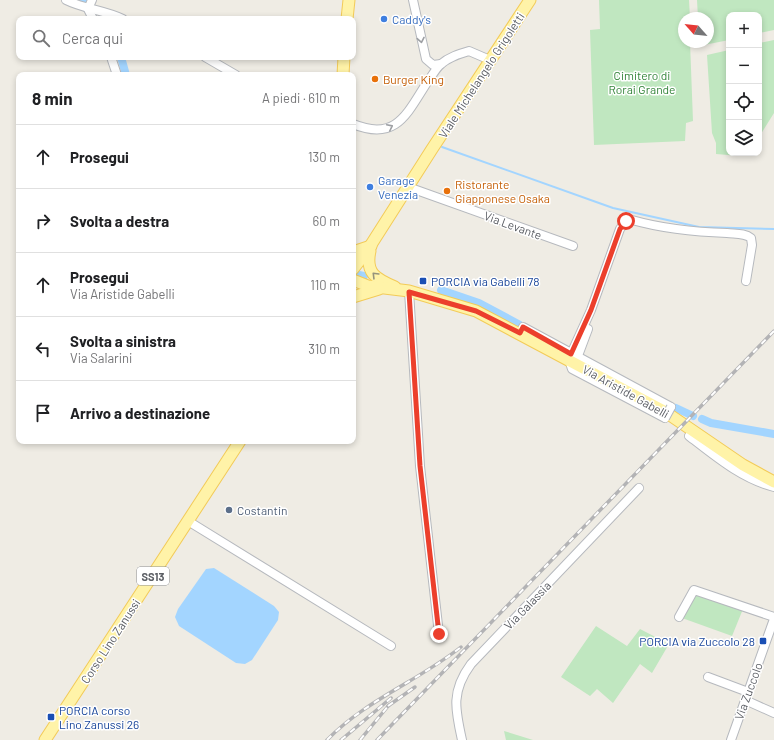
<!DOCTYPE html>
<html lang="it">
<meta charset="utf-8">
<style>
:root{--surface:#fff;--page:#f6f6f6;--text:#202124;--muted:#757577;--line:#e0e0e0}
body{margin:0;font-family:Barlow,sans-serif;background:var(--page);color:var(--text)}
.controls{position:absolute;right:12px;top:12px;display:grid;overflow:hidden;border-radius:8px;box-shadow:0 2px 6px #0003}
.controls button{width:36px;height:36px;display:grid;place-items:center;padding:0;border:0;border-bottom:1px solid var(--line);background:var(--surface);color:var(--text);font:20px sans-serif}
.compass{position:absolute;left:678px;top:12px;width:36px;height:36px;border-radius:50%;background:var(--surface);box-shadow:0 2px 6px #0003;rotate:297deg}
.stop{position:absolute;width:12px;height:12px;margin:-9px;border:3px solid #ec3f2c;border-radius:50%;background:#fff}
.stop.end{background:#ec3f2c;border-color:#fff;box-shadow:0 1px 4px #0008}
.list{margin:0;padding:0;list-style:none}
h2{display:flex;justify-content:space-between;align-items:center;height:52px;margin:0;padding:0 16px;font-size:17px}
h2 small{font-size:13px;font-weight:400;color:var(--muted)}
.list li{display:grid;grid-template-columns:26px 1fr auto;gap:12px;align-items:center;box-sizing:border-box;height:64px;padding:0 16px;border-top:1px solid var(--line)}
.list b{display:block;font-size:15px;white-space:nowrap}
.list p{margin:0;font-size:13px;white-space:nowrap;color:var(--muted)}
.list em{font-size:13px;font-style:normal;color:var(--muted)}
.icon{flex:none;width:22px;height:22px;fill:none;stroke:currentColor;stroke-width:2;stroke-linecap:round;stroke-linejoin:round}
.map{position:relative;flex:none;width:774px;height:740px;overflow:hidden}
.search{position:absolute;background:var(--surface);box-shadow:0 2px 6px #0003;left:16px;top:16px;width:340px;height:44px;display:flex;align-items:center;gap:10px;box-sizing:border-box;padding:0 14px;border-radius:8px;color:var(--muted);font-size:15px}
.panel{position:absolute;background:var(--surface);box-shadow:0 2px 6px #0003;left:16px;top:72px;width:340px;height:372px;border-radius:8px}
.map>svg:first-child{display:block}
</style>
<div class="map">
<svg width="774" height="740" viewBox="0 0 774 740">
<rect width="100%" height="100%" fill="#efece4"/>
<g fill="#c0e7c0">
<path d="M599,0h90l1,18h-6v24h6l3,79 -7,2 -1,18 -91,4 -4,-115 10,-1z"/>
<path d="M697,0h77v30l-15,3v-18h-30v25l-30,6v-4h9v-24h-10z"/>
<path d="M774,40v73l-15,24v-94z"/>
<path d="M729,50v103h15l-4,3 -24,-2v-11l-4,-10 -5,-78z"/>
<path d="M695,593l48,16 -11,27 -50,-18z"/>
<path d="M596,626l31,20 13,-17 29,15 -17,29 -12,-9 -27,39 -16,-14 -7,7 -29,-19z"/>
<path d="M504,731l29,9h-27z"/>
</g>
<path fill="#a3d5ff" d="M214,568l60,38 5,6 -1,8 -26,40 -7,4 -9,-1 -57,-37 -4,-9 3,-8 28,-40z"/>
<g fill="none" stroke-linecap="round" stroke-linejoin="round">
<path stroke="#a3d5ff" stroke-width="2" d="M442,147l171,61 86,19 75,2"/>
<g stroke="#a3d5ff" stroke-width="8">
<path d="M84,0h1"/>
<path d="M121,57l5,18"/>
<path d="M359,275l5,1"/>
<path d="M441,290l38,13 41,22"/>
<path d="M676,408l17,8"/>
<path d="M702,419l9,4 63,11"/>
</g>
<defs>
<g id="minor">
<path d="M66,0c18,9 38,10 57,19"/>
<path d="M92,0l-4,9 5,10"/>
<path d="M413,0l13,59 7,6 8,-1"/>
<path d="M111,57l6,18"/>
<path d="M205,57l31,18"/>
<path d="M353,124c44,18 54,-11 75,-43 4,-5 8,-13 13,-17 8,-7 18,-10 28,-13l21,9"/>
<path d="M408,187l165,59"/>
<path d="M409,291l11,175 19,168"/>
<path d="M520,333l3,-6 148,80"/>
<path d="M571,354l20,-44 29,-81 6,-8 6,-1c32,9 62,12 95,13 8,1 18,0 24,5l1,7 -6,36"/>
<path d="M569,360l3,9 93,49"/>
<path d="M576,361l12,-32"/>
<path d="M689,436c26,20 53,43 85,51"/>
<path d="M188,521l203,125"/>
<path d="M679,617l15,-27 80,27"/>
<path d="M708,677l40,15"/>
<path d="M745,700l29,13"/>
<path d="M462,740c-7,-31 -11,-49 9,-76l168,-176"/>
<path d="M731,740l43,-121"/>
</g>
<g id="major">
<path d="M347,19l2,-19"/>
<path d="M343,75l1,-18"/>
<path d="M370,251c-5,22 6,28 25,36"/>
<path d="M353,252l18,-6"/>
<path d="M353,269l14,-18 65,-102 98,-149"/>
<path d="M353,280l15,6 41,5 67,20 188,100 79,54 31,17"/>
<path d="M353,297l26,-8"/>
<path d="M45,740l195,-299"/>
</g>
</defs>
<use href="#minor" stroke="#b6b9be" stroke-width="10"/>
<use href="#major" stroke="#f3cb58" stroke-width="13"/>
<use href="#minor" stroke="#fff" stroke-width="8"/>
<use href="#major" stroke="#fff3a8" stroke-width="11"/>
<defs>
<g id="rail">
<path d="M388,706l27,-19"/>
<path d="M327,740c39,-40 91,-59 134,-93"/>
<path d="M341,740l50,-42"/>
<path d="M360,740l29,-35"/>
<path d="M377,740l397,-409"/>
</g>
</defs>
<use href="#rail" stroke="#b3b3b5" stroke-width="3.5"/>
<use href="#rail" stroke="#fff" stroke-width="2" stroke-dasharray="6" stroke-linecap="butt"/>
<defs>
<path id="minor-bridge" d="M665,418l6,-11"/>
</defs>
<use href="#minor-bridge" stroke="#b6b9be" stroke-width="10" stroke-linecap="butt"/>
<use href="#minor-bridge" stroke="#fff" stroke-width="8"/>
</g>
<defs><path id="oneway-chevron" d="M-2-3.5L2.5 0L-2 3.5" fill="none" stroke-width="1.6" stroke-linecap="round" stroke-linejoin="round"/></defs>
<g stroke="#9d9fa3">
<use href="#oneway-chevron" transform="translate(421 40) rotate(79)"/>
<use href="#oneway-chevron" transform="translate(390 127) rotate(-26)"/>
</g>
<use stroke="#95937c" href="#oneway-chevron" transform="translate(375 275) rotate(-135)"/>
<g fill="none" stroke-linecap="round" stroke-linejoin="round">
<path stroke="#ec3f2c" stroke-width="5" d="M439,634l-19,-168 -11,-174 67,19 44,22 3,-6 48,27 20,-44 29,-81 6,-8"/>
</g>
<g fill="#3f7fe0" stroke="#fff" stroke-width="1.5">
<circle cx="384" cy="19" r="4"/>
<circle cx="370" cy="187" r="4"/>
</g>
<g fill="#e8710a" stroke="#fff" stroke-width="1.5">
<circle cx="375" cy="79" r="4"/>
<circle cx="447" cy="191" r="4"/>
</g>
<g fill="#1a4fb4" stroke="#fff" stroke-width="1.5">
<rect x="419" y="277" width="8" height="8" rx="2"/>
<rect x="759" y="637" width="8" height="8" rx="2"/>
<rect x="47" y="713" width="8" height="8" rx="2"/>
</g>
<circle fill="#5c6f8a" stroke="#fff" stroke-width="1.5" cx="229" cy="510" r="4"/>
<g text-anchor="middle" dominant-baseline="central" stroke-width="3" stroke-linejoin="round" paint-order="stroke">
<rect fill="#fff" stroke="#8d8f93" stroke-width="1" x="137" y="567" width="32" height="18" rx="3"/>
<g font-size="11" font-weight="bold" fill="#5c5f65">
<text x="153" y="576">SS13</text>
</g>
<g font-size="12" fill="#366cbe" stroke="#fff" text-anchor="start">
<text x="392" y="19">Caddy's</text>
<text x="378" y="180">Garage<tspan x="378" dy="14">Venezia</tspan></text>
</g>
<g font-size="12" fill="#5c5f65" stroke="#fff">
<text transform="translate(481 75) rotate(-57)">Viale Michelangelo Grigoletti</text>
<text transform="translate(513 225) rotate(20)">Via Levante</text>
<text transform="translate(626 391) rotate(29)">Via Aristide Gabelli</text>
<text transform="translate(527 605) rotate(-46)">Via Galassia</text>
<text transform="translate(110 641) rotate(-57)">Corso Lino Zanussi</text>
<text transform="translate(748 691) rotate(-70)">Via Zuccolo</text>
</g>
<g font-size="12" fill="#338439" stroke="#fff">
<text x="642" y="75">Cimitero di<tspan x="642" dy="14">Rorai Grande</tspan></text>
</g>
<g font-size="12" fill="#c56008" stroke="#fff" text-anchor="start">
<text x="383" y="79">Burger King</text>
<text x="455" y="184">Ristorante<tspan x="455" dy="14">Giapponese Osaka</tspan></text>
</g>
<g font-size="12" fill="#164399" stroke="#fff" text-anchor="start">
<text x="431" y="281">PORCIA via Gabelli 78</text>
<text x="755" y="641" text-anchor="end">PORCIA via Zuccolo 28</text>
<text x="59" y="710">PORCIA corso<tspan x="59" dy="14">Lino Zanussi 26</tspan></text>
</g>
<g font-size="12" fill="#4e5e75" stroke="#fff" text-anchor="start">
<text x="237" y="510">Costantin</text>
</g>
</g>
</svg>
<div class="controls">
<button>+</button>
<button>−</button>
<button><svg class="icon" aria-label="locate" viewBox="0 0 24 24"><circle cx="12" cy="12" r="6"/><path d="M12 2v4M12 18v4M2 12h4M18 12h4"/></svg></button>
<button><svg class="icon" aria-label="layers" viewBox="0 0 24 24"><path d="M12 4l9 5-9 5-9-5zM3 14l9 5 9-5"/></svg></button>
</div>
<svg class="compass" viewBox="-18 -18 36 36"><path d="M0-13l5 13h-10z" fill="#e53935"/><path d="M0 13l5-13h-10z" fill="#757577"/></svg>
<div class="stop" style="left:626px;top:221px"></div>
<div class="stop end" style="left:439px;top:634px"></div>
<div class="search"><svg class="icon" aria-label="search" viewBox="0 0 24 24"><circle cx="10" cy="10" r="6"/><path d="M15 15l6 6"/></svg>Cerca qui</div>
<section class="panel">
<h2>8 min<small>A piedi · 610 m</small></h2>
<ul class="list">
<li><svg class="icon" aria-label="ahead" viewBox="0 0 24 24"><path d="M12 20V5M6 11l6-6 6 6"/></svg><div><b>Prosegui</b></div><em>130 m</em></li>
<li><svg class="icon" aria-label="right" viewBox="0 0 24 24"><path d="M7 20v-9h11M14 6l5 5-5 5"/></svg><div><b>Svolta a destra</b></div><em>60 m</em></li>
<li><svg class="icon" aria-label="ahead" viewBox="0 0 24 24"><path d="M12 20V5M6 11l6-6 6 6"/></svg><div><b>Prosegui</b><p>Via Aristide Gabelli</p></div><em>110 m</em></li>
<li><svg class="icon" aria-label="left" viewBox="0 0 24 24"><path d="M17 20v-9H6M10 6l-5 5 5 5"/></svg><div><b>Svolta a sinistra</b><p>Via Salarini</p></div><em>310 m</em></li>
<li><svg class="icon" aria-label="arrive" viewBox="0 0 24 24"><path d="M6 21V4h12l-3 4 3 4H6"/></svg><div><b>Arrivo a destinazione</b></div></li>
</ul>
</section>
</div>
